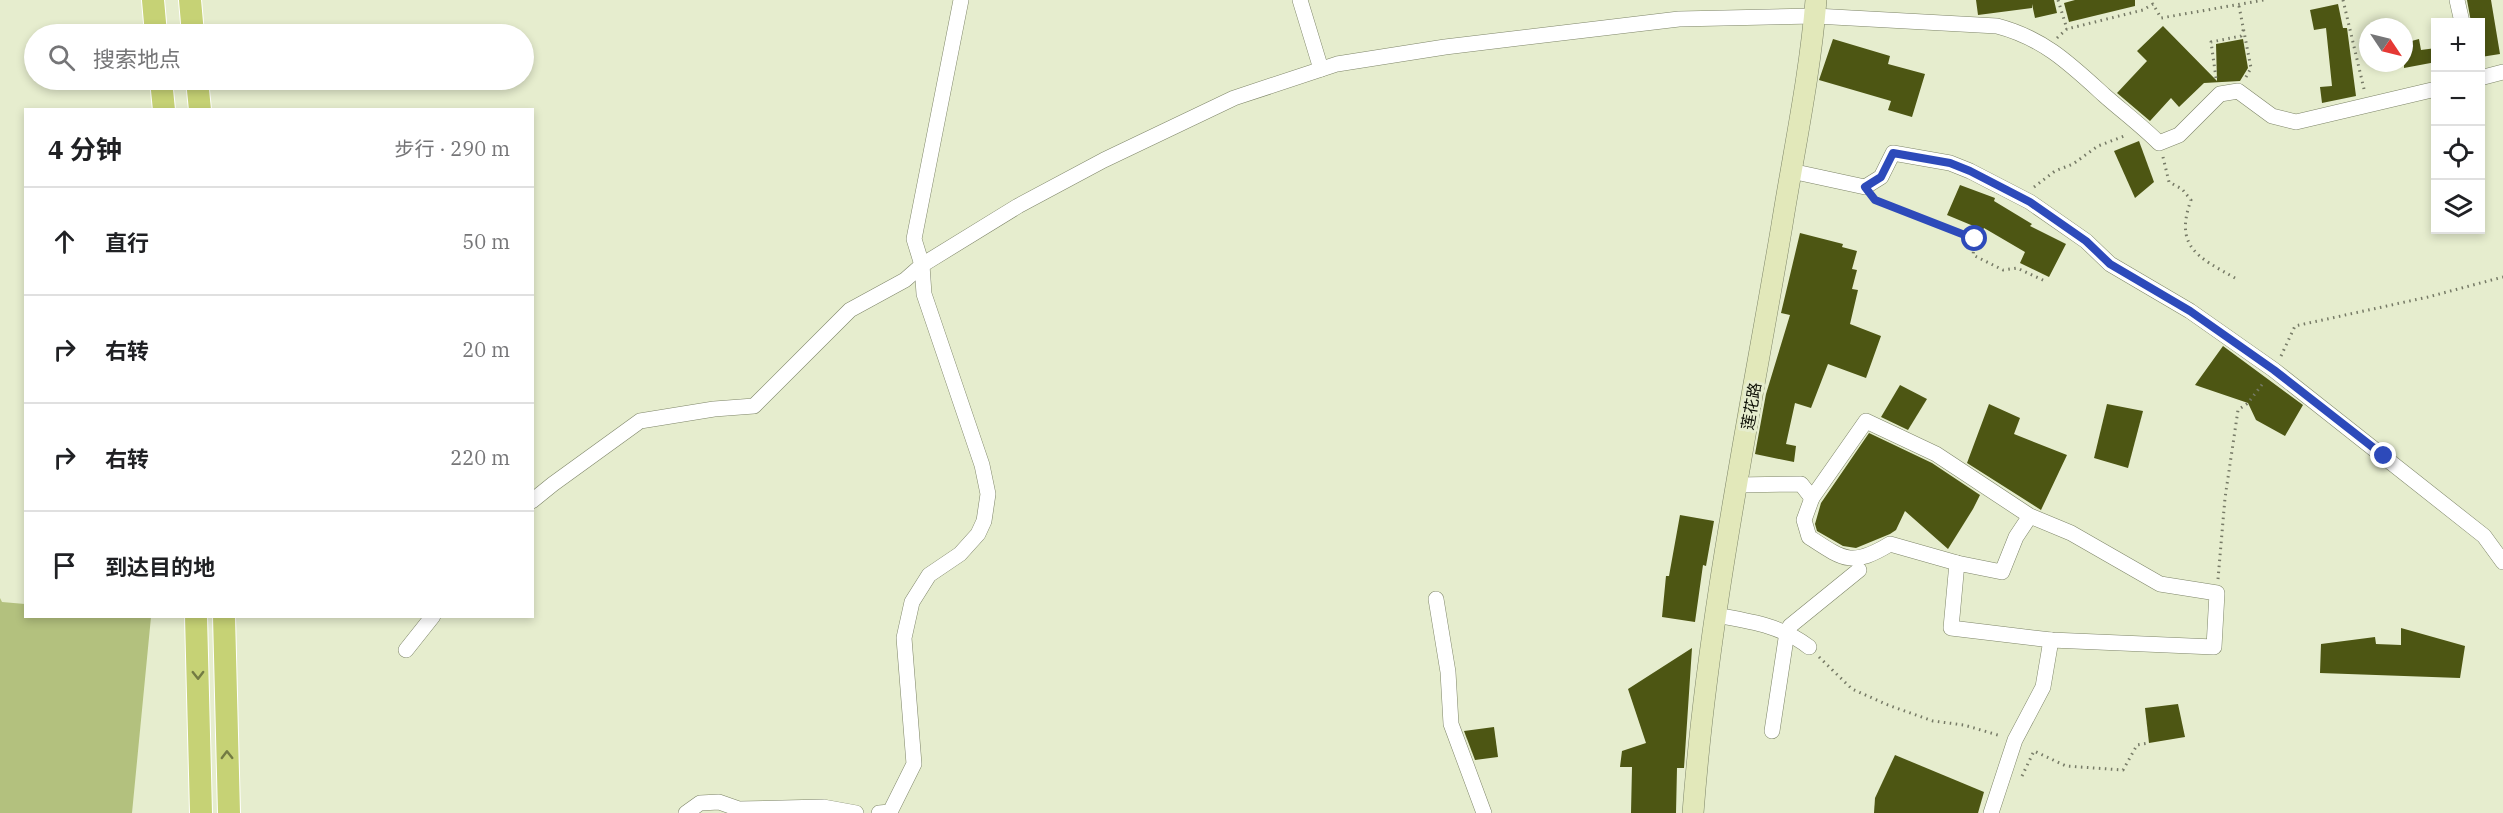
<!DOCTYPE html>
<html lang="zh">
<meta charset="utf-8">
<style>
:root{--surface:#fff;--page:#f6f6f6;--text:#202124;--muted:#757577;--line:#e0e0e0}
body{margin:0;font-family:"IBM Plex Serif","Noto Sans SC",serif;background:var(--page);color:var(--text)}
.controls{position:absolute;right:18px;top:18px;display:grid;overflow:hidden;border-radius:0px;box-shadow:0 3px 9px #0003}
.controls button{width:54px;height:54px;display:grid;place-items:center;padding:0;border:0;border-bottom:2px solid var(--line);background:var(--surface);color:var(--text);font:30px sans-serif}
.compass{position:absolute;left:2359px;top:18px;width:54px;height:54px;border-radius:50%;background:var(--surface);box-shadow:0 3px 9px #0003;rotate:125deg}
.stop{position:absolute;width:18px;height:18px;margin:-14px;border:4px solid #2d4aba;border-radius:50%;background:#fff}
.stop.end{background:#2d4aba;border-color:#fff;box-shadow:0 2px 6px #0008}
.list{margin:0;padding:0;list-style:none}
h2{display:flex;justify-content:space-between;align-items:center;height:78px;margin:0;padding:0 24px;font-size:26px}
h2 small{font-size:20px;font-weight:400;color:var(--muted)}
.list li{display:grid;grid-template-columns:39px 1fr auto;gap:18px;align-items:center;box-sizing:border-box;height:108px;padding:0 24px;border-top:2px solid var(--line)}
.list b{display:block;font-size:22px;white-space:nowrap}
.list em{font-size:20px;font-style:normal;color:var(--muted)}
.icon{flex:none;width:33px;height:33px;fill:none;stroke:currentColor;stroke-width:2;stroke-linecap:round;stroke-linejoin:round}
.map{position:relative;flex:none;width:2503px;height:813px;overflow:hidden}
.search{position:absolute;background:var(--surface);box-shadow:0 3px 9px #0003;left:24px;top:24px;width:510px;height:66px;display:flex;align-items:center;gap:15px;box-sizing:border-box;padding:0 21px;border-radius:33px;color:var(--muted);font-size:22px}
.panel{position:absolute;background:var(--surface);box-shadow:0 3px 9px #0003;left:24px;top:108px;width:510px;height:510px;border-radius:0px}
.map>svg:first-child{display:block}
</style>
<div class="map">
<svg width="2503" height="813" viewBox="0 0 2503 813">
<rect width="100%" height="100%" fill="#e6edce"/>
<path fill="#b3c17e" d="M0,598l2,4 23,2 1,12 125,1 -19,196h-132z"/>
<g fill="#4d5613">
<path d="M1976,0h78l3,13 -22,5 -3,-14v4l-54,7z"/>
<path d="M2075,0h60v6l-66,16 -5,-19z"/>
<path d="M2467,0h24l9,54 -19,3v-35h-10z"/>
<path d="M2338,4l5,24h4l9,68 -34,7 -2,-16 12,-1 -6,-58 -12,2 -4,-20z"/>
<path d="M2163,26l54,55 -1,-37 27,-5 5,29 -8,13 -36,2 -25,24 -8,-9 -21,23 -33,-28 30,-32 -10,-10z"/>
<path d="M1833,39l57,17 -2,8 37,10 -13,43 -24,-7 3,-9 -72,-21z"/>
<path d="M2419,39l2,11 15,-2v14l-32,6v-25z"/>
<path d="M2139,141l15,41 -19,16 -21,-47z"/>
<path d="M1960,185l35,13 -1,3 38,23 -2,2 36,18 -17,33 -29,-14 5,-11 -41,-24 -1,2 -36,-15z"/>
<path d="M1800,233l43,11 -1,3 15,4 -5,18 5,1 -5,19 6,1 -8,34 31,12 -15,42 -38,-14 -17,44 -16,-5 -9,41 10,2 -2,16 -39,-8 11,-60 24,-79 -9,-2z"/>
<path d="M2223,346l80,59 -18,31 -29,-16 -8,-17 -53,-18z"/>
<path d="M1900,385l27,14 -19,31 -27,-13z"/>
<path d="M1989,404l31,14 -6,16 53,21 -26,55 -74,-47z"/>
<path d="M2107,404l36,7 -15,57 -34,-10z"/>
<path d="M1869,433l63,30 48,32 -7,14 -25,40 -43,-38 -9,19 -6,4 -34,14 -13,-2 -26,-15 -2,-7 6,-21z"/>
<path d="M1680,515l34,6 -8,45 -3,-1 -8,57 -33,-5 4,-41h3z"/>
<path d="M2401,628l64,18 -5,32 -140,-5 1,-29 54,-7 1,7 25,1z"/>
<path d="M1692,648l-8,120h-7l-1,45h-45l1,-46h-12l2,-16 24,-8 -18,-54z"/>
<path d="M2178,704l7,33 -36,6 -4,-35z"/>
<path d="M1494,727l4,30 -23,3 -11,-29z"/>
<path d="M1895,755l89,37 -6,21h-104l1,-15z"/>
</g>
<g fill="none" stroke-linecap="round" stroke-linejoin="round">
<defs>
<g id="minor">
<path d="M1300,0l21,69"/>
<path d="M2457,0l5,22"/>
<path d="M2480,78l23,-6"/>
<path d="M1791,171l74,16 16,-10 12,-24 57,10 20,8 60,31 56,39 24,23 80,47 84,59 210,166 19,26"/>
<path d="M1738,485l63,-1 11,14 54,-77 70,33 94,62 41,17 89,51 57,9 -3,54 -163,-7 -100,-12 6,-65 45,9 14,-35 14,-21"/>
<path d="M1812,498l-8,22 5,17c35,23 43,30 81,7l67,19"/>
<path d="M532,501l21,-17 87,-63 74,-12 40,-3 96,-96 55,-30 17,-15 96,-59 86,-46 130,-62 103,-34 108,-17 234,-28 136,-3 182,10c46,12 72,37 107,69 18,16 38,31 55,48l20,-8 41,-41 18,-3 34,25 24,6 140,-33"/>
<path d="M1436,599l12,73 3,52 33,89"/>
<path d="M1715,615c33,6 66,10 94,32"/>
<path d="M406,650l27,-34"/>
<path d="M1772,731l15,-99 3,-6 69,-56"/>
<path d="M686,813l14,-10 19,-1 20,7 84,-2 33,6"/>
<path d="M879,813l11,-1 24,-48 -10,-126 8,-36 17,-27 31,-21 18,-20 6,-13 4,-27 -6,-29 -58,-171 -2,-29 -8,-26 47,-239"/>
<path d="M1991,813l24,-73 28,-53 8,-47"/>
</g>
<path id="secondary" d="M1693,813c15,-198 56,-393 89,-588 12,-75 28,-150 34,-225"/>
<g id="primary">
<path d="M153,0l3,34"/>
<path d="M190,0l3,34"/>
<path d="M161,80l3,30"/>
<path d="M197,80l3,30"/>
<path d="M196,616l5,197"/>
<path d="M224,616l5,197"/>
</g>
</defs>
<use href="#minor" stroke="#7e8568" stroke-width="16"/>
<use href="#secondary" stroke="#7e8568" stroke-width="22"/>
<use href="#primary" stroke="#fff" stroke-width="24"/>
<g stroke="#767a66" stroke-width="3" stroke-dasharray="1.5 4.5" stroke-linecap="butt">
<path d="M2058,0l9,29"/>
<path d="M2343,0l21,89"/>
<path d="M2239,6l12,62 -5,9"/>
<path d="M2057,38l10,-9 76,-19 10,-6 8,14 103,-18"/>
<path d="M2216,78l-5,-36 30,-6 3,-8"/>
<path d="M2163,157l6,25 13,7 9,11c-17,47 7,57 44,78"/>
<path d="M2034,187l21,-16 18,-7 25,-18 29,-11"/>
<path d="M1875,201l100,38 -2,16 30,15 14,-2 30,14"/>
<path d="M2281,356l14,-30 133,-29 75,-20"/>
<path d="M2218,579l7,-81 13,-88 10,-7 16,-21"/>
<path d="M1819,657l33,32 36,16 45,16 31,4 37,11"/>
<path d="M2022,776l12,-25 32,15 57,4 14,-25 12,-2"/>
</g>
<use href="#minor" stroke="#fff" stroke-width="15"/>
<use href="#secondary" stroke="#e2e8ba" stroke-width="21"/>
<use href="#primary" stroke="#c6d275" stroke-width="22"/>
</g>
<defs><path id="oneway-chevron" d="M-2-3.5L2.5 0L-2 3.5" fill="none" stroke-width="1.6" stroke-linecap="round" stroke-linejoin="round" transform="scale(1.5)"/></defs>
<g stroke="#737b43">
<use href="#oneway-chevron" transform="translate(198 675) rotate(89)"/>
<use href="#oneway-chevron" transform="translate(227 755) rotate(-91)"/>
</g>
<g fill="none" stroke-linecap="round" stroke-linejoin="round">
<path stroke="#2d4aba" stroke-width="8" d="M1975,239l-100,-39 -10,-13 16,-10 12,-24 57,10 20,8 60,31 56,39 24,23 80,47 84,59 110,86"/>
</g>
<g text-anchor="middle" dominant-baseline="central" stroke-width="6" stroke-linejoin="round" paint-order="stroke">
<g font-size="16" fill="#0e1006" stroke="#e6edce">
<text transform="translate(1751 406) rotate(-80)">莲花路</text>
</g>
</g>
</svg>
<div class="controls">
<button>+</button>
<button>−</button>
<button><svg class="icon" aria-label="locate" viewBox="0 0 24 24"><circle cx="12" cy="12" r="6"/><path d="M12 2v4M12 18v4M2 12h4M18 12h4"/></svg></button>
<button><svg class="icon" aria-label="layers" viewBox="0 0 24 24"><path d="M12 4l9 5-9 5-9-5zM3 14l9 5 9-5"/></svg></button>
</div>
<svg class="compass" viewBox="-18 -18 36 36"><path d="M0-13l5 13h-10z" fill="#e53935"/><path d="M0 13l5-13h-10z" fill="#757577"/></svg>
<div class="stop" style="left:1975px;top:239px"></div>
<div class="stop end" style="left:2384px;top:456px"></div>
<div class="search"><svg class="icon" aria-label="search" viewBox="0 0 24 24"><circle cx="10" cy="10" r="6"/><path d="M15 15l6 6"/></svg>搜索地点</div>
<section class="panel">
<h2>4 分钟<small>步行 · 290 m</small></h2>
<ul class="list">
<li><svg class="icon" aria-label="ahead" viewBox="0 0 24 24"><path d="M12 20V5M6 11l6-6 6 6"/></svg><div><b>直行</b></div><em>50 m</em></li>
<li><svg class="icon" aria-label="right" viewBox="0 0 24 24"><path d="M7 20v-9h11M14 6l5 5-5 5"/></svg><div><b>右转</b></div><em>20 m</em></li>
<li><svg class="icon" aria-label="right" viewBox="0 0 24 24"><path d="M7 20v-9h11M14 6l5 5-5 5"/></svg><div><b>右转</b></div><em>220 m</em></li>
<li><svg class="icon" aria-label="arrive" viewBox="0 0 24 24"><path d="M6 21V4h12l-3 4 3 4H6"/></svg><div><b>到达目的地</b></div></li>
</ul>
</section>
</div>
